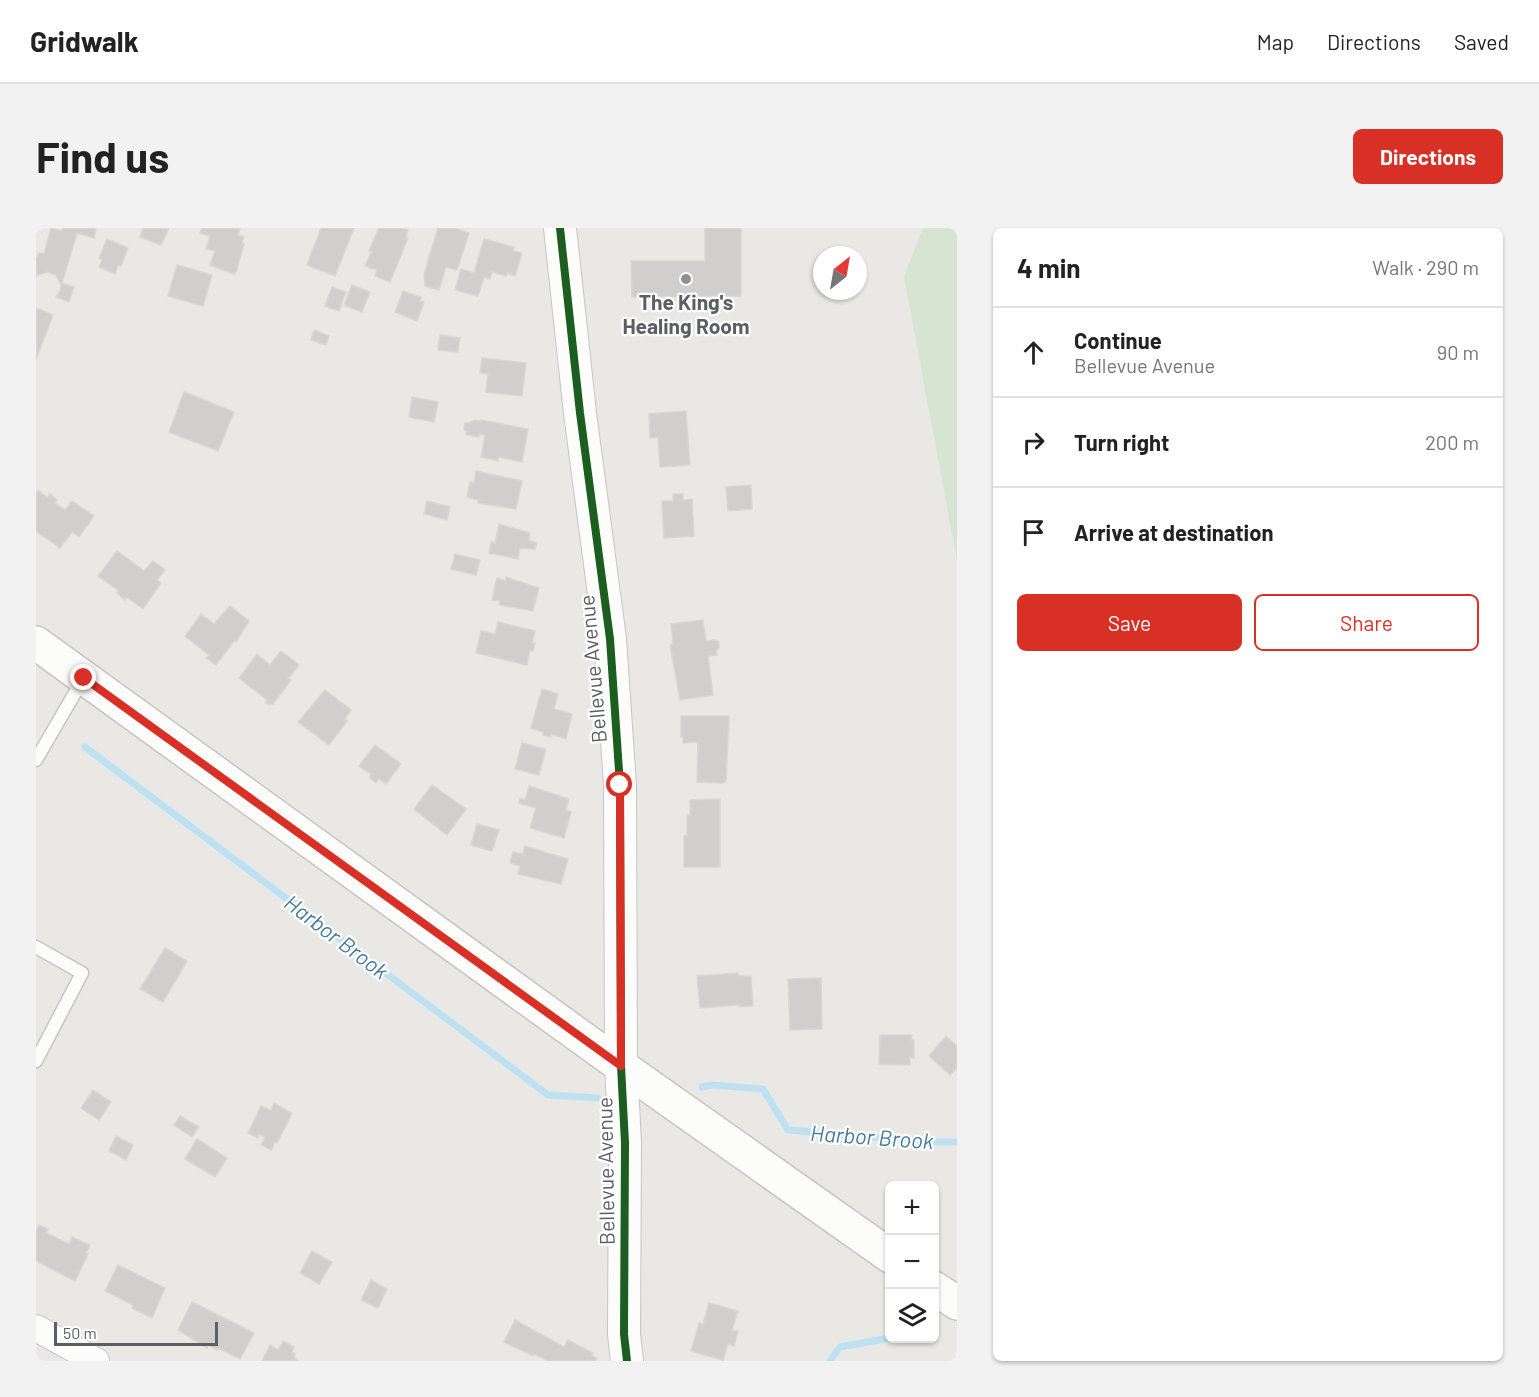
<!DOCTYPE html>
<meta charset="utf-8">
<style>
:root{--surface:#fff;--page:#f2f2f2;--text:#222;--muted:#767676;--line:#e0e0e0;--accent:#d93025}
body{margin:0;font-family:Barlow,sans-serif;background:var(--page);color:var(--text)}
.controls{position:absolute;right:18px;bottom:18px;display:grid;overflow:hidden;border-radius:9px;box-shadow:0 2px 4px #0004}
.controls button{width:54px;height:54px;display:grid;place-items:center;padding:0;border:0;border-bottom:2px solid var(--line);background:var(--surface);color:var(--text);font:30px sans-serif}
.compass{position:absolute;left:777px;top:18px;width:54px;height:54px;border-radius:50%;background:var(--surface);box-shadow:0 2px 4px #0004;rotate:31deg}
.scale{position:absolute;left:18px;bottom:15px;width:164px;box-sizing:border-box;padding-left:6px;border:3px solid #5b5f62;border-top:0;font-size:16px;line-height:21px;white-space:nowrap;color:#5b5f62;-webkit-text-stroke:4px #fff;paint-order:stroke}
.stop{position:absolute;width:18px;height:18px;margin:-14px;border:4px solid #d93025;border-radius:50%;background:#fff}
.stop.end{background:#d93025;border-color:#fff;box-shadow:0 2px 6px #0008}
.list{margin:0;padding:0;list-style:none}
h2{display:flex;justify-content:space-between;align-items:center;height:78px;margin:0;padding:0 24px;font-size:26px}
h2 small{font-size:20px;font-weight:400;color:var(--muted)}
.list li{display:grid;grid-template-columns:39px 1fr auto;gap:18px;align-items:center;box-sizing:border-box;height:90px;padding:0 24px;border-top:2px solid var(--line)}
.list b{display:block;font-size:22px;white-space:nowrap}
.list p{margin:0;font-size:20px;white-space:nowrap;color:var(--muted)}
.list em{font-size:20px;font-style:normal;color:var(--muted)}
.actions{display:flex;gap:12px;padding:18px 24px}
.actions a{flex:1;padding:14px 0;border:2px solid var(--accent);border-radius:9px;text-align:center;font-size:21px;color:var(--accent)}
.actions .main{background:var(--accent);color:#fff}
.icon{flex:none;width:33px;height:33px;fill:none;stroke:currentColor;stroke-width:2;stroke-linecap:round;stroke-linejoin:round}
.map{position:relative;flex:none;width:921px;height:1133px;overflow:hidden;border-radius:9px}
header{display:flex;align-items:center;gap:36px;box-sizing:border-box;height:84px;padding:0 30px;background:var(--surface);border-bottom:2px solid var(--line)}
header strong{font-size:28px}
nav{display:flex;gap:33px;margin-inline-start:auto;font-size:21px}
.intro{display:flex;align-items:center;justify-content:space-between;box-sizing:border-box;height:144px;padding:0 36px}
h1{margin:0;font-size:42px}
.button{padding:15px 27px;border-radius:9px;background:var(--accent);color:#fff;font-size:21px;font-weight:700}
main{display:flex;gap:36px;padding:0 36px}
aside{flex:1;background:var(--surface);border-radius:9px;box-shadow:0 2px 4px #0004}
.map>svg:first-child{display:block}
</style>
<header>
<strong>Gridwalk</strong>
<nav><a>Map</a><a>Directions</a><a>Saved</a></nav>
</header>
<div class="intro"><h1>Find us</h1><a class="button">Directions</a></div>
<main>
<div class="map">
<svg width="921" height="1133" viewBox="0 0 921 1133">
<rect width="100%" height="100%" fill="#eae8e5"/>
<path fill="#d6e4d2" d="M887,0h34v332l-53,-283z"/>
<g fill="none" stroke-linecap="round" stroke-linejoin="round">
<g stroke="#bde1f1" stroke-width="7">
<path d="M49,519l463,348 50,3"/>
<path d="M666,859l10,-2 51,4 25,41 140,12h29"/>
<path d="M794,1133l10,-14 50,-9"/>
</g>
</g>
<g fill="#d1cfce" stroke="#d9d7d4" stroke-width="1.5">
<path d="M15,0l11,3 1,-3h33l-2,10 -17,-5 -15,50 12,4 -5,15 -13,-5 4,-6 1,-6 -5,-10 -9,-3 -11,4v-17l3,-6 5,1z"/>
<path d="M107,0h26l-8,17 -21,-8z"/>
<path d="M166,0h38l-2,7 6,2 -2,7h2l-8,28h-1l-1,2 -24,-9 5,-14 -9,-2 4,-13 -10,-3z"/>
<path d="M285,0h33l-19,48 -28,-11z"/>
<path d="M343,0h24l5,2 -2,7 2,1 -18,44 -15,-6 2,-6 -12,-4 6,-14 -2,-1z"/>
<path d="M402,0h16l15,5 -12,37 -11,-3 -7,23 -14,-4 -1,-12z"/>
<path d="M669,0h36v68l-109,1 -1,-36h74z"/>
<path d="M71,11l21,9 -7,18 -3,-1 -3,9 -16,-7 3,-7 -3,-2z"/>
<path d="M448,11l30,8 -1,4 9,2 -7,23 -8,-3 -1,3 -14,-4 -2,7 -6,-2 -6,19 -23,-6 6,-21 13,4z"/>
<path d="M141,37l35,10 -9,31 -35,-10z"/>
<path d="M316,57l18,7 -8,20 -18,-7z"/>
<path d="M296,59l14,5 -7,19 -14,-5z"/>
<path d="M367,63l18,6 -1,4 4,1 -7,19 -22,-9z"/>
<path d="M0,80l17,7 -17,45z"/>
<path d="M278,102l15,6 -3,9 -15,-5z"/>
<path d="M404,107l20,3 -2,14 -20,-2z"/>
<path d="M446,130l44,5 -4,33 -36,-4 2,-18 -8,-1z"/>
<path d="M148,164l50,20 -16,39 -49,-19z"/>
<path d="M376,169l26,5 -4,20 -25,-5z"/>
<path d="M650,183l4,54 -30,2 -2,-30 -8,1 -1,-24z"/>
<path d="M438,192l7,1v-1l47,9 -6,33 -23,-5 -1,4 -17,-4 4,-22 -6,-1v3l-13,-2 1,-4 -3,-1 1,-7h4z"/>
<path d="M440,243l46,10 -6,28 -38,-6v-3l-11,-3 3,-15 4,1z"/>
<path d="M715,257l1,24 -24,2 -2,-24z"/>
<path d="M2,262l10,8 2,-4 7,6 -2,3 10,7 7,-9 22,15 -15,21 -7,-5 -12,16 -24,-17v-38z"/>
<path d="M637,266h10v6l9,-1 2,37 -30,2 -2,-37h11z"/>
<path d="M391,273l23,6 -3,13 -23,-6z"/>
<path d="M463,296l31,9 -1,8 8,2 -2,6 -15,-1 -2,11 -29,-6 2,-11 4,1z"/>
<path d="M81,323l27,20 9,-10 12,9 -8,10 4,3 -18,26 -16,-12 -2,3 -8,-7 2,-2 -21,-15z"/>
<path d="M419,326l25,6 -4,15 -25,-6z"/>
<path d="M470,349l33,11 -6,23 -34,-6 1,-4 -8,-1 5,-22 8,3z"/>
<path d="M194,378l19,15 -13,21 -2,-1 -18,24 -10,-7 3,-3 -24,-19 16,-22 13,10z"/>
<path d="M667,392l3,21 9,-1 4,2v5l-3,4 1,4 -9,1 5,39 -33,5 -10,-55 3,-1 -2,-20z"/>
<path d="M462,394l37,9 -3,12h3l-2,8 -3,-1 -3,15 -51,-12 5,-22 14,3z"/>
<path d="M245,423l18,14 -11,14 3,1 -18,24 -2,-1 -2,2 -4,-3 2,-2 -28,-22 18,-24 13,11z"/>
<path d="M506,461l16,5 -4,15 18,5 -6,25 -15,-5v3l-8,-2v-3l-12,-4z"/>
<path d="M289,462l26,20 -6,9 2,2 -18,24 -31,-23z"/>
<path d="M645,488h48l-3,65 -3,2 -26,-1 1,-40 -15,1v-6h-2z"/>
<path d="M486,515l24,6 -7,26 -24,-6z"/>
<path d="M339,517l26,19 -15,20 -7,-5 -3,4 -7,-6 2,-3 -12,-8z"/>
<path d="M396,557l34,24 -19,26 -33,-26z"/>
<path d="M493,558l40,13 -3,11 5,2 -7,26 -34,-10 6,-20 -17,-5 1,-5 5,2z"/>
<path d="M684,571v68h-36v-31l3,-1v-20h3v-15z"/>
<path d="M441,596l22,6 -7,21 -21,-6z"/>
<path d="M489,618l43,13 -7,25 -43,-10 2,-8 -10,-3 3,-11 10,2z"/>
<path d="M129,720l22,13 -24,41 -23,-13z"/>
<path d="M702,745v3h13l2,30 -14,1v-2l-39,3 -3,-32z"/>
<path d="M785,750l1,51 -32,1 -2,-51z"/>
<path d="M844,807h32l-1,5h3v18l-4,-1v8l-31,-1z"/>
<path d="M910,808l11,10v22l-7,7 -21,-19z"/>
<path d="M57,862l18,12 -12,18 -18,-12z"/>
<path d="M238,875l18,10 -15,30 -2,-1 -4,8 -10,-5 4,-8 -6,-3 -1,4 -10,-5 13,-27 10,4z"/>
<path d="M144,888l19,11 -7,10 -18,-12z"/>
<path d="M80,908l17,9 -7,15 -17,-9z"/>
<path d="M161,911l30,19 -12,19 -30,-18z"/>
<path d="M3,997l9,4 -2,4 23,11 3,-7 18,8 -4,8 2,1 -13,27 -39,-20v-30z"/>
<path d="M276,1023l20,11 -13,22 -19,-11z"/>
<path d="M82,1037l47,23 -13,30 -20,-10 1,-3 -28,-14z"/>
<path d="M335,1052l16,9 -9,19 -17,-8z"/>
<path d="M156,1074l62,31 -14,26 -22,-11 -1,2 -9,-5 -1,3 -29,-18z"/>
<path d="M673,1075l29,8 -6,19 6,1 -4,15 -6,-2 -5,16 -32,-9 8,-28 4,1z"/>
<path d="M479,1092l49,27 4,-7 25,13 -1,3 5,2 -2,3h-47l-14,-7 -1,2 -29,-14z"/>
<path d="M247,1113l11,6 -2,5 3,2 -1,4 3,1v2h-35l8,-16 8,5z"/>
</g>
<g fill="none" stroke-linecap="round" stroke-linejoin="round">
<defs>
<g id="service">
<path d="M0,532l47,-81"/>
<path d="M0,719l46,26 -46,88"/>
</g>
<path id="minor" d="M0,1100l60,33"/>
<path id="tertiary" d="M524,0l20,185 30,226 10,146 1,281 4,77 -1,191 3,27"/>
<g id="secondary">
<path d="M0,415l585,423 269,190"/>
<path d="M898,1060l23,15"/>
</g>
</defs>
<use href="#service" stroke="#c4c5c5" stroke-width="15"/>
<use href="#minor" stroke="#c4c5c5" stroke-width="28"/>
<use href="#tertiary" stroke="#c4c5c5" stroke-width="34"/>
<use href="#secondary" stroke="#c4c5c4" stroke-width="36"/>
<use href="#service" stroke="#fcfcfb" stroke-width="12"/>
<use href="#minor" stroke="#fcfcfb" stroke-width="26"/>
<use href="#tertiary" stroke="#fcfcfb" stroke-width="32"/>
<use href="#secondary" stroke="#fcfcfb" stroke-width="33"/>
<defs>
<path id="cycleway" d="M524,0l20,185 30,226 10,146 1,281 4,77 -1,191 3,27"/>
</defs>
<use href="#cycleway" stroke="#fff" stroke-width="11"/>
<use href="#cycleway" stroke="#1b5e20" stroke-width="8"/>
</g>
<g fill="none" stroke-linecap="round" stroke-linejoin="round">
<path stroke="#d93025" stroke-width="8" d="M48,450l537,388 -1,-281"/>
</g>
<circle fill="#8d8f90" stroke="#fff" stroke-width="2" cx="650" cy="51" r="6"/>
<g text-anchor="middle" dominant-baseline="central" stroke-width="4.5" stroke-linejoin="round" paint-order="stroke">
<g font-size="21" font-weight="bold" fill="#5b5f62" stroke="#fff">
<text x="650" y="73">The King's<tspan x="650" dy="24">Healing Room</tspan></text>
</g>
<g font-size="21" fill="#5b5f62" stroke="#fff">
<text transform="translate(556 441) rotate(-95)">Bellevue Avenue</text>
<text transform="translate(569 943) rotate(-91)">Bellevue Avenue</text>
</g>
<g font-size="22" font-style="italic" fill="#467b9d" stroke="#fff">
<text transform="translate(301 708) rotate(37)">Harbor Brook</text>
<text transform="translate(836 908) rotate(4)">Harbor Brook</text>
</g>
</g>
</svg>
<div class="controls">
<button>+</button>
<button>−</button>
<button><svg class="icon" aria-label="layers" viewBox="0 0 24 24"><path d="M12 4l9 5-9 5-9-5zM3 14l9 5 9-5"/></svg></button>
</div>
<svg class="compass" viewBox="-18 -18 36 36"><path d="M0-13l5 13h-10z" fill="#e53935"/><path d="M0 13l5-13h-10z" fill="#767676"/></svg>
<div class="scale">50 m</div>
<div class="stop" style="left:584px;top:557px"></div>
<div class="stop end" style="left:48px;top:450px"></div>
</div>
<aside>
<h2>4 min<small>Walk · 290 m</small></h2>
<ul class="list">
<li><svg class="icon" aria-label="ahead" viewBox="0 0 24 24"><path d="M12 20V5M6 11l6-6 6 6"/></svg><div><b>Continue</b><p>Bellevue Avenue</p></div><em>90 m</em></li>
<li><svg class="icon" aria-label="right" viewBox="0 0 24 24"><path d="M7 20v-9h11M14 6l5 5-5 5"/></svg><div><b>Turn right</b></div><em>200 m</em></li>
<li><svg class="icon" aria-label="arrive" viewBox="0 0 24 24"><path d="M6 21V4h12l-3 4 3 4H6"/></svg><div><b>Arrive at destination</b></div></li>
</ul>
<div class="actions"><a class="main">Save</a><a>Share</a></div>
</aside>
</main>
